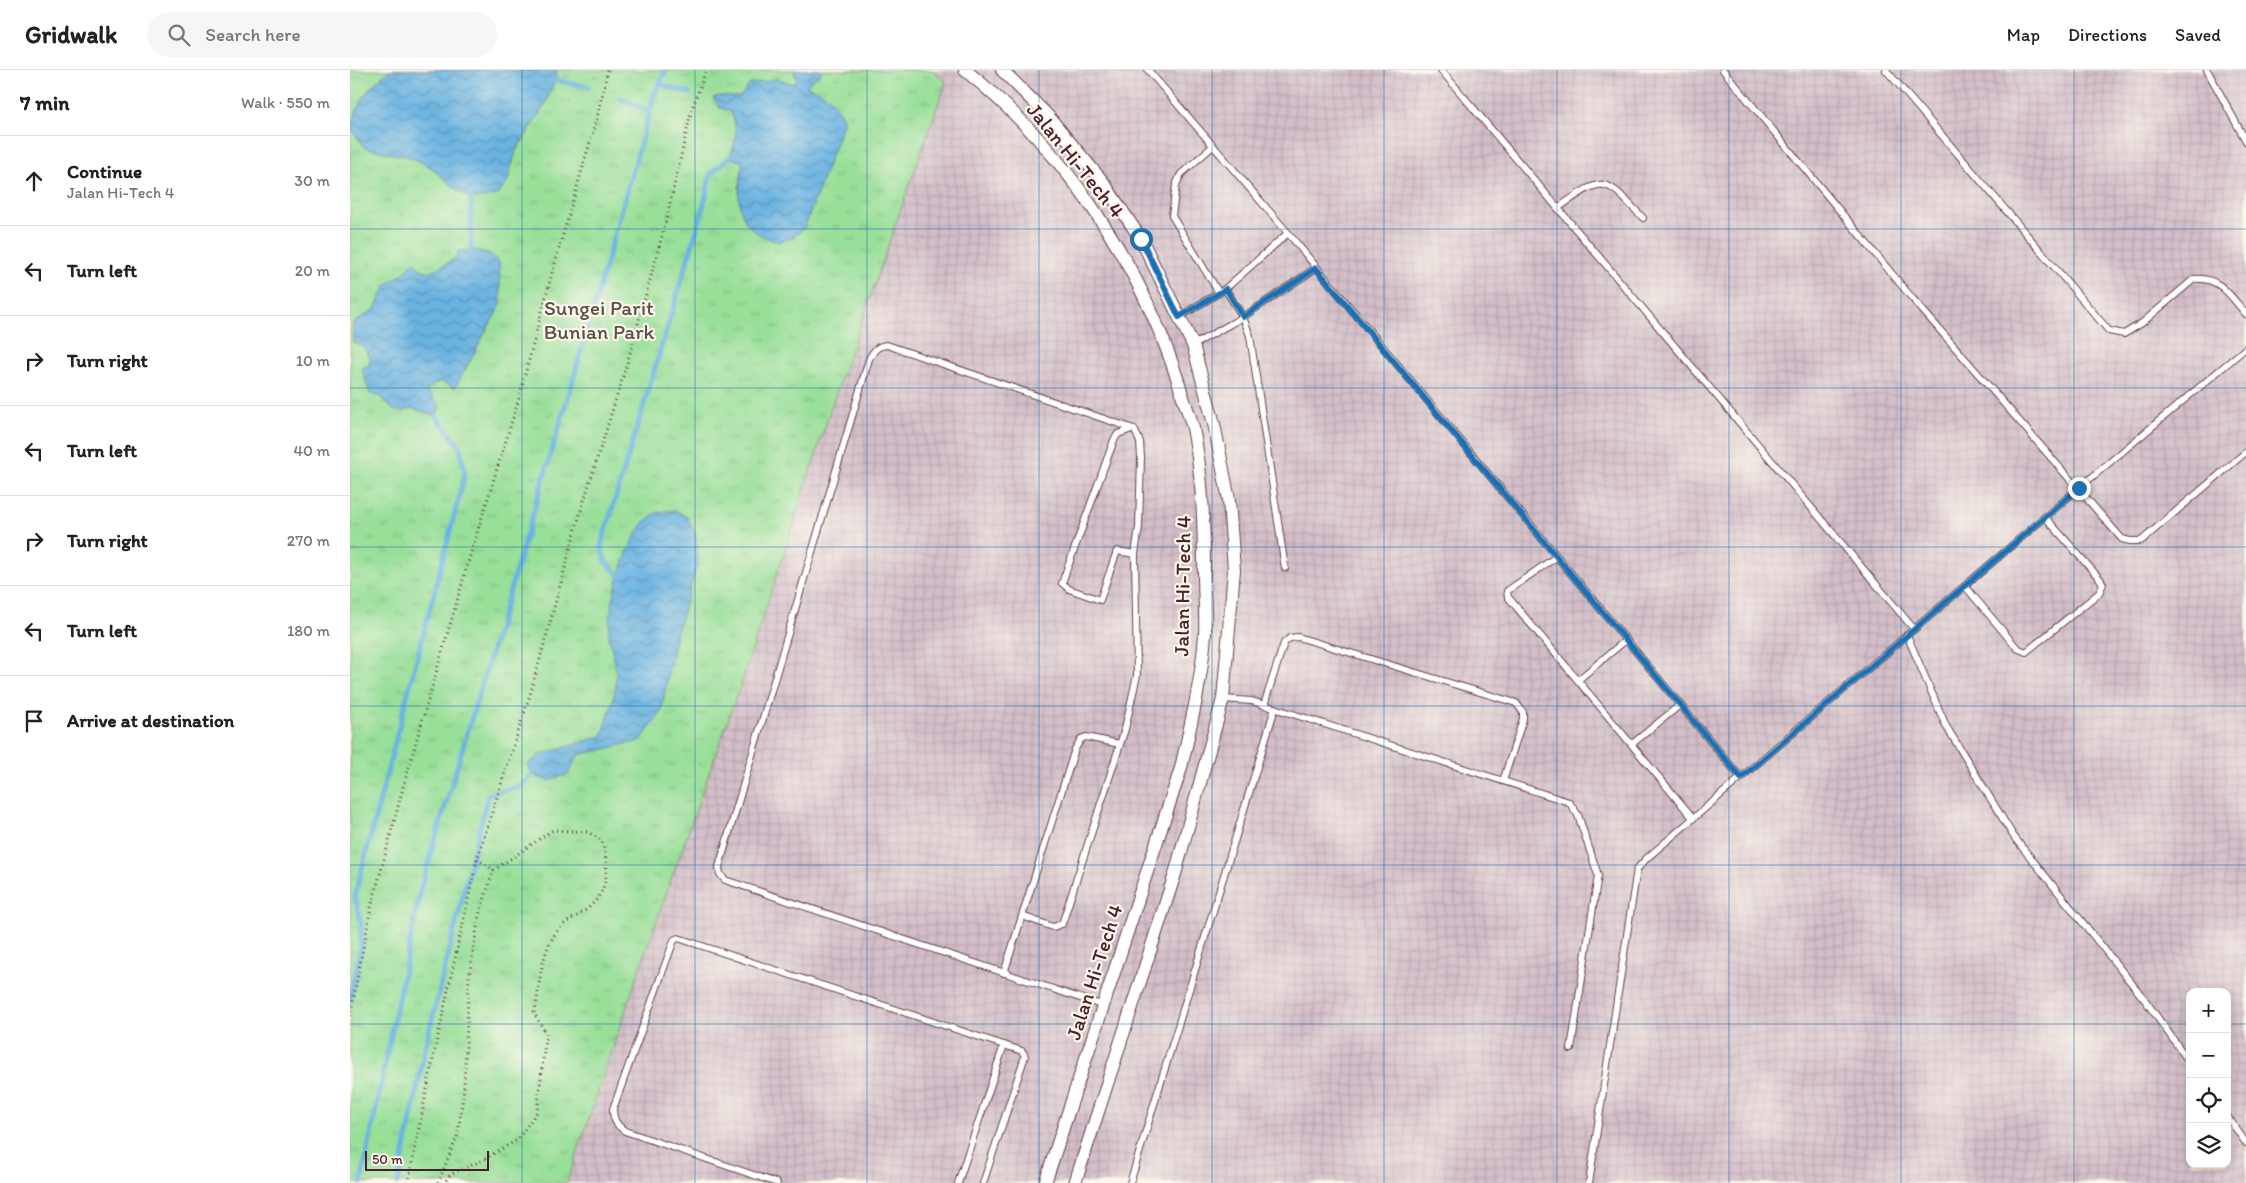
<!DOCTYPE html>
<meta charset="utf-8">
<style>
:root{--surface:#fff;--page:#f6f6f6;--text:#222;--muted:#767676;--line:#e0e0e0}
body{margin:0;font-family:Itim,sans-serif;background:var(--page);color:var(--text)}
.controls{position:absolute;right:15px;bottom:15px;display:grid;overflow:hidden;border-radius:10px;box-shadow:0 2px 8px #0003}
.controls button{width:45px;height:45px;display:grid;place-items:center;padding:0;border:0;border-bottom:1px solid var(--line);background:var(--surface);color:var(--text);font:25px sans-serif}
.scale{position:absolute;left:15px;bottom:12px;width:124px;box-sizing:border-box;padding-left:5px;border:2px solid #4a1f2b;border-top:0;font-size:14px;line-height:18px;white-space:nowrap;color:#4a1f2b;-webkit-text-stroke:4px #fbf7ec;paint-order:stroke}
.stop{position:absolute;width:15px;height:15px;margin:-11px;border:4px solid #1f6fb2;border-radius:50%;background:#fff}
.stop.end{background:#1f6fb2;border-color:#fff;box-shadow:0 1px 5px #0008}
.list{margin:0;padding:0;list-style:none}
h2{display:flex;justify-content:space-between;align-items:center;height:65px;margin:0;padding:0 20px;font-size:21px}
h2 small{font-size:16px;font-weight:400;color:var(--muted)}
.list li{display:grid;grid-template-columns:32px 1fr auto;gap:15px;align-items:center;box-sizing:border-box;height:90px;padding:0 20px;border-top:1px solid var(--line)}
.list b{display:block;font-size:19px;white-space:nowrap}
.list p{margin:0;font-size:16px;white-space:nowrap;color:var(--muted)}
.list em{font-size:16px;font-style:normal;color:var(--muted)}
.icon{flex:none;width:28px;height:28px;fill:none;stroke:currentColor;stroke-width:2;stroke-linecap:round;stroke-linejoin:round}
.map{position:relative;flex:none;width:1896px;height:1113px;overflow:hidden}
header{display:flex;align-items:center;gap:30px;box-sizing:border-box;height:70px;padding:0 25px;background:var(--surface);border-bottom:1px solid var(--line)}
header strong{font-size:24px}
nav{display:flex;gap:28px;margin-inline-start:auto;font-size:18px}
.search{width:350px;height:45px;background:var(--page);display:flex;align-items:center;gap:12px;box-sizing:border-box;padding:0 18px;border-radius:28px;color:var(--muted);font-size:19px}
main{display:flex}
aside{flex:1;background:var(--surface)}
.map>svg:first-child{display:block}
</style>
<header>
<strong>Gridwalk</strong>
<div class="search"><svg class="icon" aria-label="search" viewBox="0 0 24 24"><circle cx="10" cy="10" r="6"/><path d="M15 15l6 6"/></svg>Search here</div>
<nav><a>Map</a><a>Directions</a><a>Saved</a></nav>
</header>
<main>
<aside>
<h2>7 min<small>Walk · 550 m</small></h2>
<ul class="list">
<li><svg class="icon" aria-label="ahead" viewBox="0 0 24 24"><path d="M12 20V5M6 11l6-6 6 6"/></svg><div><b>Continue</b><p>Jalan Hi-Tech 4</p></div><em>30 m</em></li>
<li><svg class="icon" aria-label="left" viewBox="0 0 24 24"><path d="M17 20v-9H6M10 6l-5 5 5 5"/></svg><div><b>Turn left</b></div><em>20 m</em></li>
<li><svg class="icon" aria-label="right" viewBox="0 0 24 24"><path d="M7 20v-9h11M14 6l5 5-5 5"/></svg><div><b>Turn right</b></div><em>10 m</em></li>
<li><svg class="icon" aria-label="left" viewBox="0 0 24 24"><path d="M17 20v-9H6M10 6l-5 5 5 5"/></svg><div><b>Turn left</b></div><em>40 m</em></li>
<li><svg class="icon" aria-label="right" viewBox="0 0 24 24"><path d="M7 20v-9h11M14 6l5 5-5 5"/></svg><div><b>Turn right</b></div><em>270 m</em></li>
<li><svg class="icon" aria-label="left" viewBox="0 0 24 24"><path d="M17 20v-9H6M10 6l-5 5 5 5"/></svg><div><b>Turn left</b></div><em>180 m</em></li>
<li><svg class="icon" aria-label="arrive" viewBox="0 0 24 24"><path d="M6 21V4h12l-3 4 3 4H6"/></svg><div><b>Arrive at destination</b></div></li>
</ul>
</aside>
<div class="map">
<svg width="1896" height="1113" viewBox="0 0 1896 1113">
<defs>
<pattern id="industrial-grid" width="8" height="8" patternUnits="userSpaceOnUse" patternTransform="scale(1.25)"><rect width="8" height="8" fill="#d2bdc8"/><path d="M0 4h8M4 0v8" fill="none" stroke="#b6a2ac"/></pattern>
<pattern id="grass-tufts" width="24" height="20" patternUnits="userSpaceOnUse" patternTransform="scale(1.25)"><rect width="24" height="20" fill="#98df98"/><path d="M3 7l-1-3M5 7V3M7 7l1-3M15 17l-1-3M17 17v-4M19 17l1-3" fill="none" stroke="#84bf83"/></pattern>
<pattern id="water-waves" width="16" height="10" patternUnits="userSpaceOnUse" patternTransform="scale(1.25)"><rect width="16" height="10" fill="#69b3e1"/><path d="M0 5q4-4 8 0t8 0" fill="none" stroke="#5891b7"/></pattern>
</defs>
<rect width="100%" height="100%" fill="#fbf7ec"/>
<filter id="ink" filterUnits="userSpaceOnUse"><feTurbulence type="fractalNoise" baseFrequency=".02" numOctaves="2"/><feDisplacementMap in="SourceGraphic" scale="10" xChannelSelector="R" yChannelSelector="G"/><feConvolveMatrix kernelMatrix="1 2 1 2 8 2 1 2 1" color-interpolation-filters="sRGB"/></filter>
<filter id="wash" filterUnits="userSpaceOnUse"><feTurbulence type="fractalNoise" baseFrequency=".0096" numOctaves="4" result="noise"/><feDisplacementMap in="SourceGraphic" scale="20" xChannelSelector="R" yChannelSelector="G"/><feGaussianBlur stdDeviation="1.12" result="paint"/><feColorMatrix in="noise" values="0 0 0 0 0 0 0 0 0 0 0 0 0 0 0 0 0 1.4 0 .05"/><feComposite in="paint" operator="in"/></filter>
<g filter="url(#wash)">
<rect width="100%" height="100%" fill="#f6e6cf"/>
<path fill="url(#industrial-grid)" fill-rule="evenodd" d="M0,0h1896v1113h-1896zM1840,922h37v172h-37z"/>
<path fill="url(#grass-tufts)" stroke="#717f62" d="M0,0h583l13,12 -112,317 -92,282 -96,269 -79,233h-217z"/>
<g fill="url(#water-waves)" stroke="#5a6986">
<path d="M40,0h167l-2,10 -9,23 -30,48 -9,32 -9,11 -13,4h-14l-13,-7 -26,-23 -19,-10 -48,-10 -14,-19c7,-28 16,-41 39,-59z"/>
<path d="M445,0h27l-3,6 -6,3 -6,7c21,9 29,14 37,35l-39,106 -12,10 -14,5c-25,-7 -39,-18 -40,-46 -1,-11 4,-23 3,-35l-13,-3c8,-19 9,-26 2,-46l-12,-5 -6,-9 6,-2 21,1 10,-13 27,-5 17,5 3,-5 -3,-6z"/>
<path d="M121,180l18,3 10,9 2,42 -46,84 -15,-7 -14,9 14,16 -4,10 -25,-8 -8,4 -10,-2 -11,-13 -12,-3 -9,-28 8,1 1,-10 -9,-12 -8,-3v-19l22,-14 11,-24 18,-12 10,-12 6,8 11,3 25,-14 2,-7z"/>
<path d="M325,440l12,7 9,18 2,27 -23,76 -14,75 -21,28 -62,14 -10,19 -20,7 -16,-6 -4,-10 9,-9 65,-20c7,-21 15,-41 14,-64 -1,-14 -7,-27 -7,-41 0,-28 19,-101 44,-116 5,-4 16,-4 22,-5z"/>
</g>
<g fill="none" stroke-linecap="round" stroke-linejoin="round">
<g stroke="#69b3e1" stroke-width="5">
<path d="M205,10l34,7"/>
<path d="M309,14l30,9"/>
<path d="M270,28l30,14"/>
<path d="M121,180v-52"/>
<path d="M269,505l-13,-13 -5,-16 97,-320 8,-30 4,-22 19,-16"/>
<path d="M0,930l11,-54v-22l-6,-28 110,-422 -5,-27 -24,-31"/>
<path d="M11,1113l60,-296 152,-507 82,-287 11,-23"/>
<path d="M48,1113l28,-139 62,-249 32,-9 12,-11"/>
</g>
</g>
</g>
<g filter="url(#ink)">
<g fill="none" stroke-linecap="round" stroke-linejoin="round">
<defs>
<g id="service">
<path d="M798,0l140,163 453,545"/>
<path d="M1091,0l473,559"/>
<path d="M1373,0l189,228 210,241 8,2h11l105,-89"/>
<path d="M1536,0l223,261 15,3 18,-11 52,-44c26,-3 37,18 52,35"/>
<path d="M1857,0l39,71"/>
<path d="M863,76l-32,28 -5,11 -4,31 47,77"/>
<path d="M1208,138c48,-34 46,-31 85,10"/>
<path d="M875,219l18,28 7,19 35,232"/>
<path d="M829,247l46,-28 63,-56"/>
<path d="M843,275l50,-28 73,-49"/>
<path d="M782,359l-14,5 -4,6 -52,143 7,6 31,11 17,-49 18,3"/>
<path d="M1206,487l-49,34 1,6 185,221"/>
<path d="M1615,516l52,62 9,4 73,-59 4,-9 -3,-5 -55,-62"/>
<path d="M1557,565l39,91 68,111 131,163 45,63"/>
<path d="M1228,610l48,-40"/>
<path d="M873,629l29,2 317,101 9,13 20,60 -27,174"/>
<path d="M914,635l20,-62 6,-5 8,-1 218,66 7,9v7l-20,62"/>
<path d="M1282,674l48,-39"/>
<path d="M672,846l31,11 9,-3 63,-195 12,-54 -2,-121 4,-27 2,-69 -1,-16 -6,-13 -247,-84c-10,1 -13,5 -18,14l-150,508 1,7 5,6 379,126"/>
<path d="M654,903l71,-224 6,-10 5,-2 34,7"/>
<path d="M1877,1046l19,27"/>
<path d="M427,1113l-152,-52c-9,-6 -12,-12 -12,-22l61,-169 4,-2 344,113 3,5 -42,127"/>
<path d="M608,1113l46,-138"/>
<path d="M780,1113l145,-475"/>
<path d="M1239,1113l48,-314 10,-11 432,-370 167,-140"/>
</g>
<g id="minor">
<path d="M615,0c100,80 175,192 214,314 4,15 10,29 14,44 10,49 11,98 11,148 0,19 2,39 1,58 -3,45 -14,90 -24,134l-136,415"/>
<path d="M652,0l46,46 55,66 38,57 52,106 21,79 15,76 5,70 -11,129 -48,175 -100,309"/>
</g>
</defs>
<use href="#service" stroke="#643d44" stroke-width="8"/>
<use href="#minor" stroke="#643d44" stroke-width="14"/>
<g stroke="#643d44" stroke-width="3" stroke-dasharray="1 4" stroke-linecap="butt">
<path d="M127,789l17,11"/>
<path d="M0,946l21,-108 36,-135 65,-224 45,-144 35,-132 45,-155 11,-48"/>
<path d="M58,1113l27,-134 42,-190 53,-164 51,-185 46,-146 39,-143 25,-109 15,-42"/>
<path d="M88,1113l20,-49 6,-46 5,-111 10,-62 15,-45 59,-40 35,2 14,9c8,26 7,51 -16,69 -17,12 -26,12 -36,33 -11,22 -10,47 -16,70l12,21 -9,78 -20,28 -34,20 -32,14 -7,9"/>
</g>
<use href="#service" stroke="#fff" stroke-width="6"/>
<use href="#minor" stroke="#fff" stroke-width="12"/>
</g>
</g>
<g fill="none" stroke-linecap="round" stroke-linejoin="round" filter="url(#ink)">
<path stroke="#1f6fb2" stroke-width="6" d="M791,169l38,78 47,-28 17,28 73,-49 425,510 338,-290"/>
</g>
<path fill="none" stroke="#1f6fb2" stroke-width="1" stroke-opacity="0.55" d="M172,0v1113M345,0v1113M517,0v1113M689,0v1113M862,0v1113M1034,0v1113M1207,0v1113M1379,0v1113M1551,0v1113M1724,0v1113M0,159h1896M0,318h1896M0,477h1896M0,636h1896M0,795h1896M0,954h1840M1877,954h19"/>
<g text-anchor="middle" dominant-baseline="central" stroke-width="4.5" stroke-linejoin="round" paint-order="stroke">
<g font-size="21" fill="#4a1f2b" stroke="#fbf7ec">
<text transform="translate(726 90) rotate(51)">Jalan Hi-Tech 4</text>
<text transform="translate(832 516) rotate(-89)">Jalan Hi-Tech 4</text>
<text transform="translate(744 902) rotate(-72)">Jalan Hi-Tech 4</text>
</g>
<g font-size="21" fill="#5e4f46" stroke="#fbf7ec">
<text x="249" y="237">Sungei Parit<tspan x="249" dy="24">Bunian Park</tspan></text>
</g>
</g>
</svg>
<div class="controls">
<button>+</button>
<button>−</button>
<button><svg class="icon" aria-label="locate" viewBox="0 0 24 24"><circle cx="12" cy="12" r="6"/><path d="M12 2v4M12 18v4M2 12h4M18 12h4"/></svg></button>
<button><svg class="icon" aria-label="layers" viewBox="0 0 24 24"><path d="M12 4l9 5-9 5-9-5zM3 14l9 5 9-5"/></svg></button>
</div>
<div class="scale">50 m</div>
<div class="stop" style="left:791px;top:169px"></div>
<div class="stop end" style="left:1729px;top:418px"></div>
</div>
</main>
